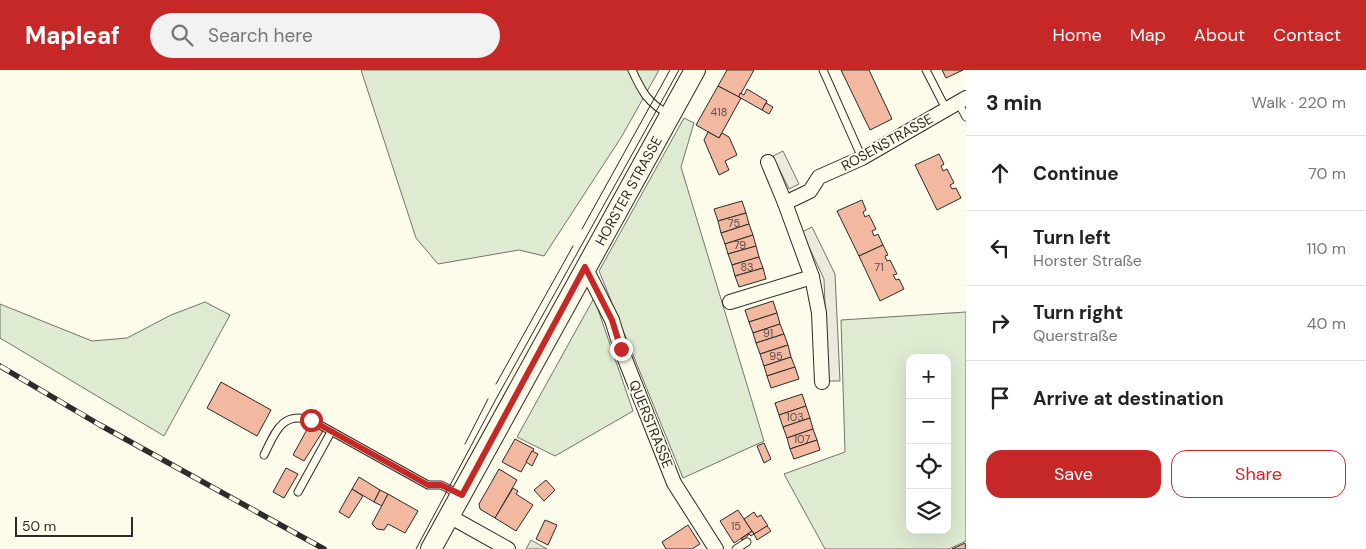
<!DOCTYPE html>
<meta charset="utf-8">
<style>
:root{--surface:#fff;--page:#f2f2f2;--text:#222;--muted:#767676;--line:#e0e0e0;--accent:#c62828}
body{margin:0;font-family:"DM Sans",sans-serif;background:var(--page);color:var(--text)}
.controls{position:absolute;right:15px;bottom:15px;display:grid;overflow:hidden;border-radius:10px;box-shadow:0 5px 20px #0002}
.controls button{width:45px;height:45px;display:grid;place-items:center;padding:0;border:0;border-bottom:1px solid var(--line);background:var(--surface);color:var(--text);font:25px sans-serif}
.scale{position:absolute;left:15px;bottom:12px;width:118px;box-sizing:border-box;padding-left:5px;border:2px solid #2b2b2b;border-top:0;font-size:14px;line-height:18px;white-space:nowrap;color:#2b2b2b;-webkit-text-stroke:4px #fdfbea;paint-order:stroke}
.stop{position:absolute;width:15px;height:15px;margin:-11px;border:4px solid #c62828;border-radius:50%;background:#fff}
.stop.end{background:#c62828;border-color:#fff;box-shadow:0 1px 5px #0008}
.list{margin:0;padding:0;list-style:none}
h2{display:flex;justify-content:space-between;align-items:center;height:65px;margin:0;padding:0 20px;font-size:21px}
h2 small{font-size:16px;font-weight:400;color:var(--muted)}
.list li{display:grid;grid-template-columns:32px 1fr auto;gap:15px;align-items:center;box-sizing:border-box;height:75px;padding:0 20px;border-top:1px solid var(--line)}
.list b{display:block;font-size:19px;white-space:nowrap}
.list p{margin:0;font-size:16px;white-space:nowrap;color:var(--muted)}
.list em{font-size:16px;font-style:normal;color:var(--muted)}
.actions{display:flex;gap:10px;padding:15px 20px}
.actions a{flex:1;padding:11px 0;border:1px solid var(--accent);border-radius:15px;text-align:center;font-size:18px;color:var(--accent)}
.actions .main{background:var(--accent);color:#fff}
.icon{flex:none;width:28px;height:28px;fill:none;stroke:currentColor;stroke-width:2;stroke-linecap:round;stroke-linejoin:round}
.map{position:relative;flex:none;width:966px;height:479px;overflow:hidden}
header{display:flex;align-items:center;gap:30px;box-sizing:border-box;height:70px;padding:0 25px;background:var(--accent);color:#fff}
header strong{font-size:24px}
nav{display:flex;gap:28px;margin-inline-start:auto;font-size:18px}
.search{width:350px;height:45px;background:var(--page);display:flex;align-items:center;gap:12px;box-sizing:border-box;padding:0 18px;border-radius:28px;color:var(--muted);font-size:19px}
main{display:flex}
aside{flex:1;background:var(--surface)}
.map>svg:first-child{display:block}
</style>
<header>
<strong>Mapleaf</strong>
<div class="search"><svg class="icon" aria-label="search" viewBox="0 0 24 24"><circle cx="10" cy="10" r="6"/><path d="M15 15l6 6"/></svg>Search here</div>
<nav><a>Home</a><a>Map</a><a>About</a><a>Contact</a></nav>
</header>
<main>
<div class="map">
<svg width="966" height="479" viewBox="0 0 966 479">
<rect width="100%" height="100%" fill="#fdfbea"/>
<g fill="#deebd1" stroke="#74746e" fill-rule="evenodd">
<path d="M361,0h298l-37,66 -78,120 -25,-6 -81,14 -22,-26z"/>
<path d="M684,48l10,5 -13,44 83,274 -81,37 -84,-207z"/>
<path d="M594,228l39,113 -78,45 -38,-19z"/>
<path d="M205,232l25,13 -66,121 -164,-98v-34l92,37 35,-3 44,-23z"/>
<path d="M966,242v229l-17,8h-124l-41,-75 61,-22 -4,-132zM910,288h37v172h-37z"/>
<path d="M531,470l16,9h-21z"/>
</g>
<g fill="#eceadb" stroke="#74746e">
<path d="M783,81l16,33 -10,5 -16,-33z"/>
<path d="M812,157l23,47 5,107h-12l-4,-102 -22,-47z"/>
</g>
<g fill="#f2b8a0" stroke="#2b2b2b">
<path d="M727,0h27l-15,27 -21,-11z"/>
<path d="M841,0h28l23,49 -22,11z"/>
<path d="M942,0h21l-17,8z"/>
<path d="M718,16l23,12 -22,40 -23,-13z"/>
<path d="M747,19l20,12 -5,9 -23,-13 1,-4 4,2z"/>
<path d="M766,33l7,4 -4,7 -7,-4z"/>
<path d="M708,62l11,6 3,-5 7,4 8,18 -12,6 4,9 -10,5 -15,-35z"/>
<path d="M939,84l5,10 -3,2 2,5 4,-2 7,14 -4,2 2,4 4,-1 5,10 -24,12 -22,-45z"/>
<path d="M862,130l4,10 -3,2 2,5 4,-2 7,14 -4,2 2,5 4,-2 5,11 -24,11 -22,-45z"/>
<path d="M742,131l4,12 -28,8 -4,-12z"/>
<path d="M746,143l3,11 -28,9 -3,-12z"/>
<path d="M749,154l4,11 -28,9 -4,-11z"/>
<path d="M753,165l3,11 -28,8 -3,-10z"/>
<path d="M883,175l5,10 -3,1 2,5 3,-1 7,14 -4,1 3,5 3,-1 5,10 -24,12 -21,-45z"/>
<path d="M756,176l3,11 -27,8 -4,-11z"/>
<path d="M759,187l4,11 -28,8 -3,-11z"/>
<path d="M763,198l3,11 -27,8 -4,-11z"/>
<path d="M773,231l4,12 -28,9 -4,-12z"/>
<path d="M777,243l3,11 -27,9 -4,-11z"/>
<path d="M780,254l4,10 -28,9 -3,-10z"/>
<path d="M784,264l4,11 -28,9 -4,-11z"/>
<path d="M788,275l3,12 -27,9 -4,-12z"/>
<path d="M791,287l4,10 -28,9 -3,-10z"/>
<path d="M795,297l4,12 -28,9 -4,-12z"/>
<path d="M221,312l50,28 -14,26 -50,-28z"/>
<path d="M802,324l4,12 -27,9 -4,-12z"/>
<path d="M806,336l4,12 -27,9 -4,-12z"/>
<path d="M810,348l3,11 -26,9 -4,-11z"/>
<path d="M310,354l13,7 -19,30 -11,-6z"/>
<path d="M813,359l4,11 -27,9 -3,-11z"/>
<path d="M515,369l19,10 -13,23 -19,-10z"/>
<path d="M817,370l3,10 -26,9 -4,-10z"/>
<path d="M764,373l7,16 -7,4 -7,-17z"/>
<path d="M532,381l6,3 -6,12 -6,-4z"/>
<path d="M286,398l12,6 -14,24 -11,-6z"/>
<path d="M499,399l18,11 -22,38 -15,-9 -1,-5z"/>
<path d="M359,407l21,13 -6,12 -22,-13z"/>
<path d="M546,410l9,10 -11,11 -10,-11z"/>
<path d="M513,418l5,3 -2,3 17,11 -17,26 -21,-13z"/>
<path d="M352,419l11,7 -14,22 -10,-6z"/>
<path d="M380,420l8,4 -6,12 -8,-4z"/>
<path d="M388,424l30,17 -13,22 -17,-9 -4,6 -7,-1 -5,-5z"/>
<path d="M738,440l14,21 -18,12 -14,-22z"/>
<path d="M754,442l3,5 4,-2 7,11 -14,8 -10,-15z"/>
<path d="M545,450l12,5 -9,20 -12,-6z"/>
<path d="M688,455l12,19 -8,5h-26l-4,-7z"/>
<path d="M767,456l4,5 -14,9 -3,-6z"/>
<path d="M752,461l2,3 -3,2 -2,-2 -5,6 -3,-1z"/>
<path d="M965,473l1,6h-14z"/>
</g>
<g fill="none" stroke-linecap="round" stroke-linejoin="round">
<defs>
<g id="service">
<path d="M632,0c9,20 16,34 37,44"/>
<path d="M823,0l39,88"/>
<path d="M926,0l20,39"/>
<path d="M958,32l8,15"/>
<path d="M264,385c11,-22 17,-44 47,-35l117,65h13l18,9"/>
<path d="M298,422l33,-60"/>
<path d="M736,479l11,-7"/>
</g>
<g id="minor">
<path d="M768,92l17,41"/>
<path d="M585,197l27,53 9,29 53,134 42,66"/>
<path d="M730,232l82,-25"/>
<path d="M822,312l-3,-69 -7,-36 -27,-74 25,-12 9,-14 43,-19 104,-60"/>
<path d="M449,446l59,33"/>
</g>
<g id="secondary">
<path id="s1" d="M431,479l264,-479"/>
</g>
</defs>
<use href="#service" stroke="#2b2b2b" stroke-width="9"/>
<use href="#minor" stroke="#2b2b2b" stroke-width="16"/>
<use href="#secondary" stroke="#2b2b2b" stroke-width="22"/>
<use href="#service" stroke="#fdfbea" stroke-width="7"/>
<use href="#minor" stroke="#fdfbea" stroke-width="14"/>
<use href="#secondary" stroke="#fdfbea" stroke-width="20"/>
<g stroke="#2b2b2b" stroke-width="1">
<path d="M582,159l88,-159"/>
<path d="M496,314l77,-138"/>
<path d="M465,374l23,-45"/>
<path d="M416,479l80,-150 183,-329"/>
</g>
<defs>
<path id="rail" d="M0,296l100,59 224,124"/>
</defs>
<use href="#rail" stroke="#2b2b2b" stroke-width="5.5"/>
<use href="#rail" stroke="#fdfbea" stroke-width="4" stroke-dasharray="11" stroke-linecap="butt"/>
</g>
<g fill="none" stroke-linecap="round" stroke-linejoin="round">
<path stroke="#c62828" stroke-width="6" d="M311,350l117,65h13l21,10 123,-228 27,53 9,29"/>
</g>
<g text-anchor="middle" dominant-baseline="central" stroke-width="4" stroke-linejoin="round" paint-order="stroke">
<g font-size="11" fill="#5d4e48">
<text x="719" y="42">418</text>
<text x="734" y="153">75</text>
<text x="740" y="175">79</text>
<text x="747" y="197">83</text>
<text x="879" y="197">71</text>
<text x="768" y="263">91</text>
<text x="776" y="286">95</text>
<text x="795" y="347">103</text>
<text x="802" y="369">107</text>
<text x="736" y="456">15</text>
</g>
<g font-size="14" fill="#2b2b2b" stroke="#fdfbea">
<text transform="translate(887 72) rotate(-29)">ROSENSTRASSE</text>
<text stroke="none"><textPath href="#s1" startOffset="409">HORSTER STRASSE</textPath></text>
<text transform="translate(651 354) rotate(68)">QUERSTRASSE</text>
</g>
</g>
</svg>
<div class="controls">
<button>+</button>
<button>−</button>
<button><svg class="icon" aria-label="locate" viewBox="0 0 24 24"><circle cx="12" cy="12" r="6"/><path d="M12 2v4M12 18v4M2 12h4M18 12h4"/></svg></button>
<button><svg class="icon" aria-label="layers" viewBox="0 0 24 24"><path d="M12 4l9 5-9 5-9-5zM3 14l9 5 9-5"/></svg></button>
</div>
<div class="scale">50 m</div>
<div class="stop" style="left:311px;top:350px"></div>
<div class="stop end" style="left:621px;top:279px"></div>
</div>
<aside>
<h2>3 min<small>Walk · 220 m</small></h2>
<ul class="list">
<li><svg class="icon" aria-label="ahead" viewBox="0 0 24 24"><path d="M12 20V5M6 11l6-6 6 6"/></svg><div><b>Continue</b></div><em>70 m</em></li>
<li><svg class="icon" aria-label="left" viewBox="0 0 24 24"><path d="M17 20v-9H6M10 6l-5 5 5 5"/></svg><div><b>Turn left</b><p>Horster Straße</p></div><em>110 m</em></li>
<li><svg class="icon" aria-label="right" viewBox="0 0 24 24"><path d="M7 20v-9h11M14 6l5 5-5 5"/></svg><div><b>Turn right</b><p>Querstraße</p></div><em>40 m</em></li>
<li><svg class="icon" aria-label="arrive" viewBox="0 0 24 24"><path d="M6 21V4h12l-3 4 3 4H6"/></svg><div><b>Arrive at destination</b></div></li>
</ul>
<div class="actions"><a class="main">Save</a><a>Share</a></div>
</aside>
</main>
